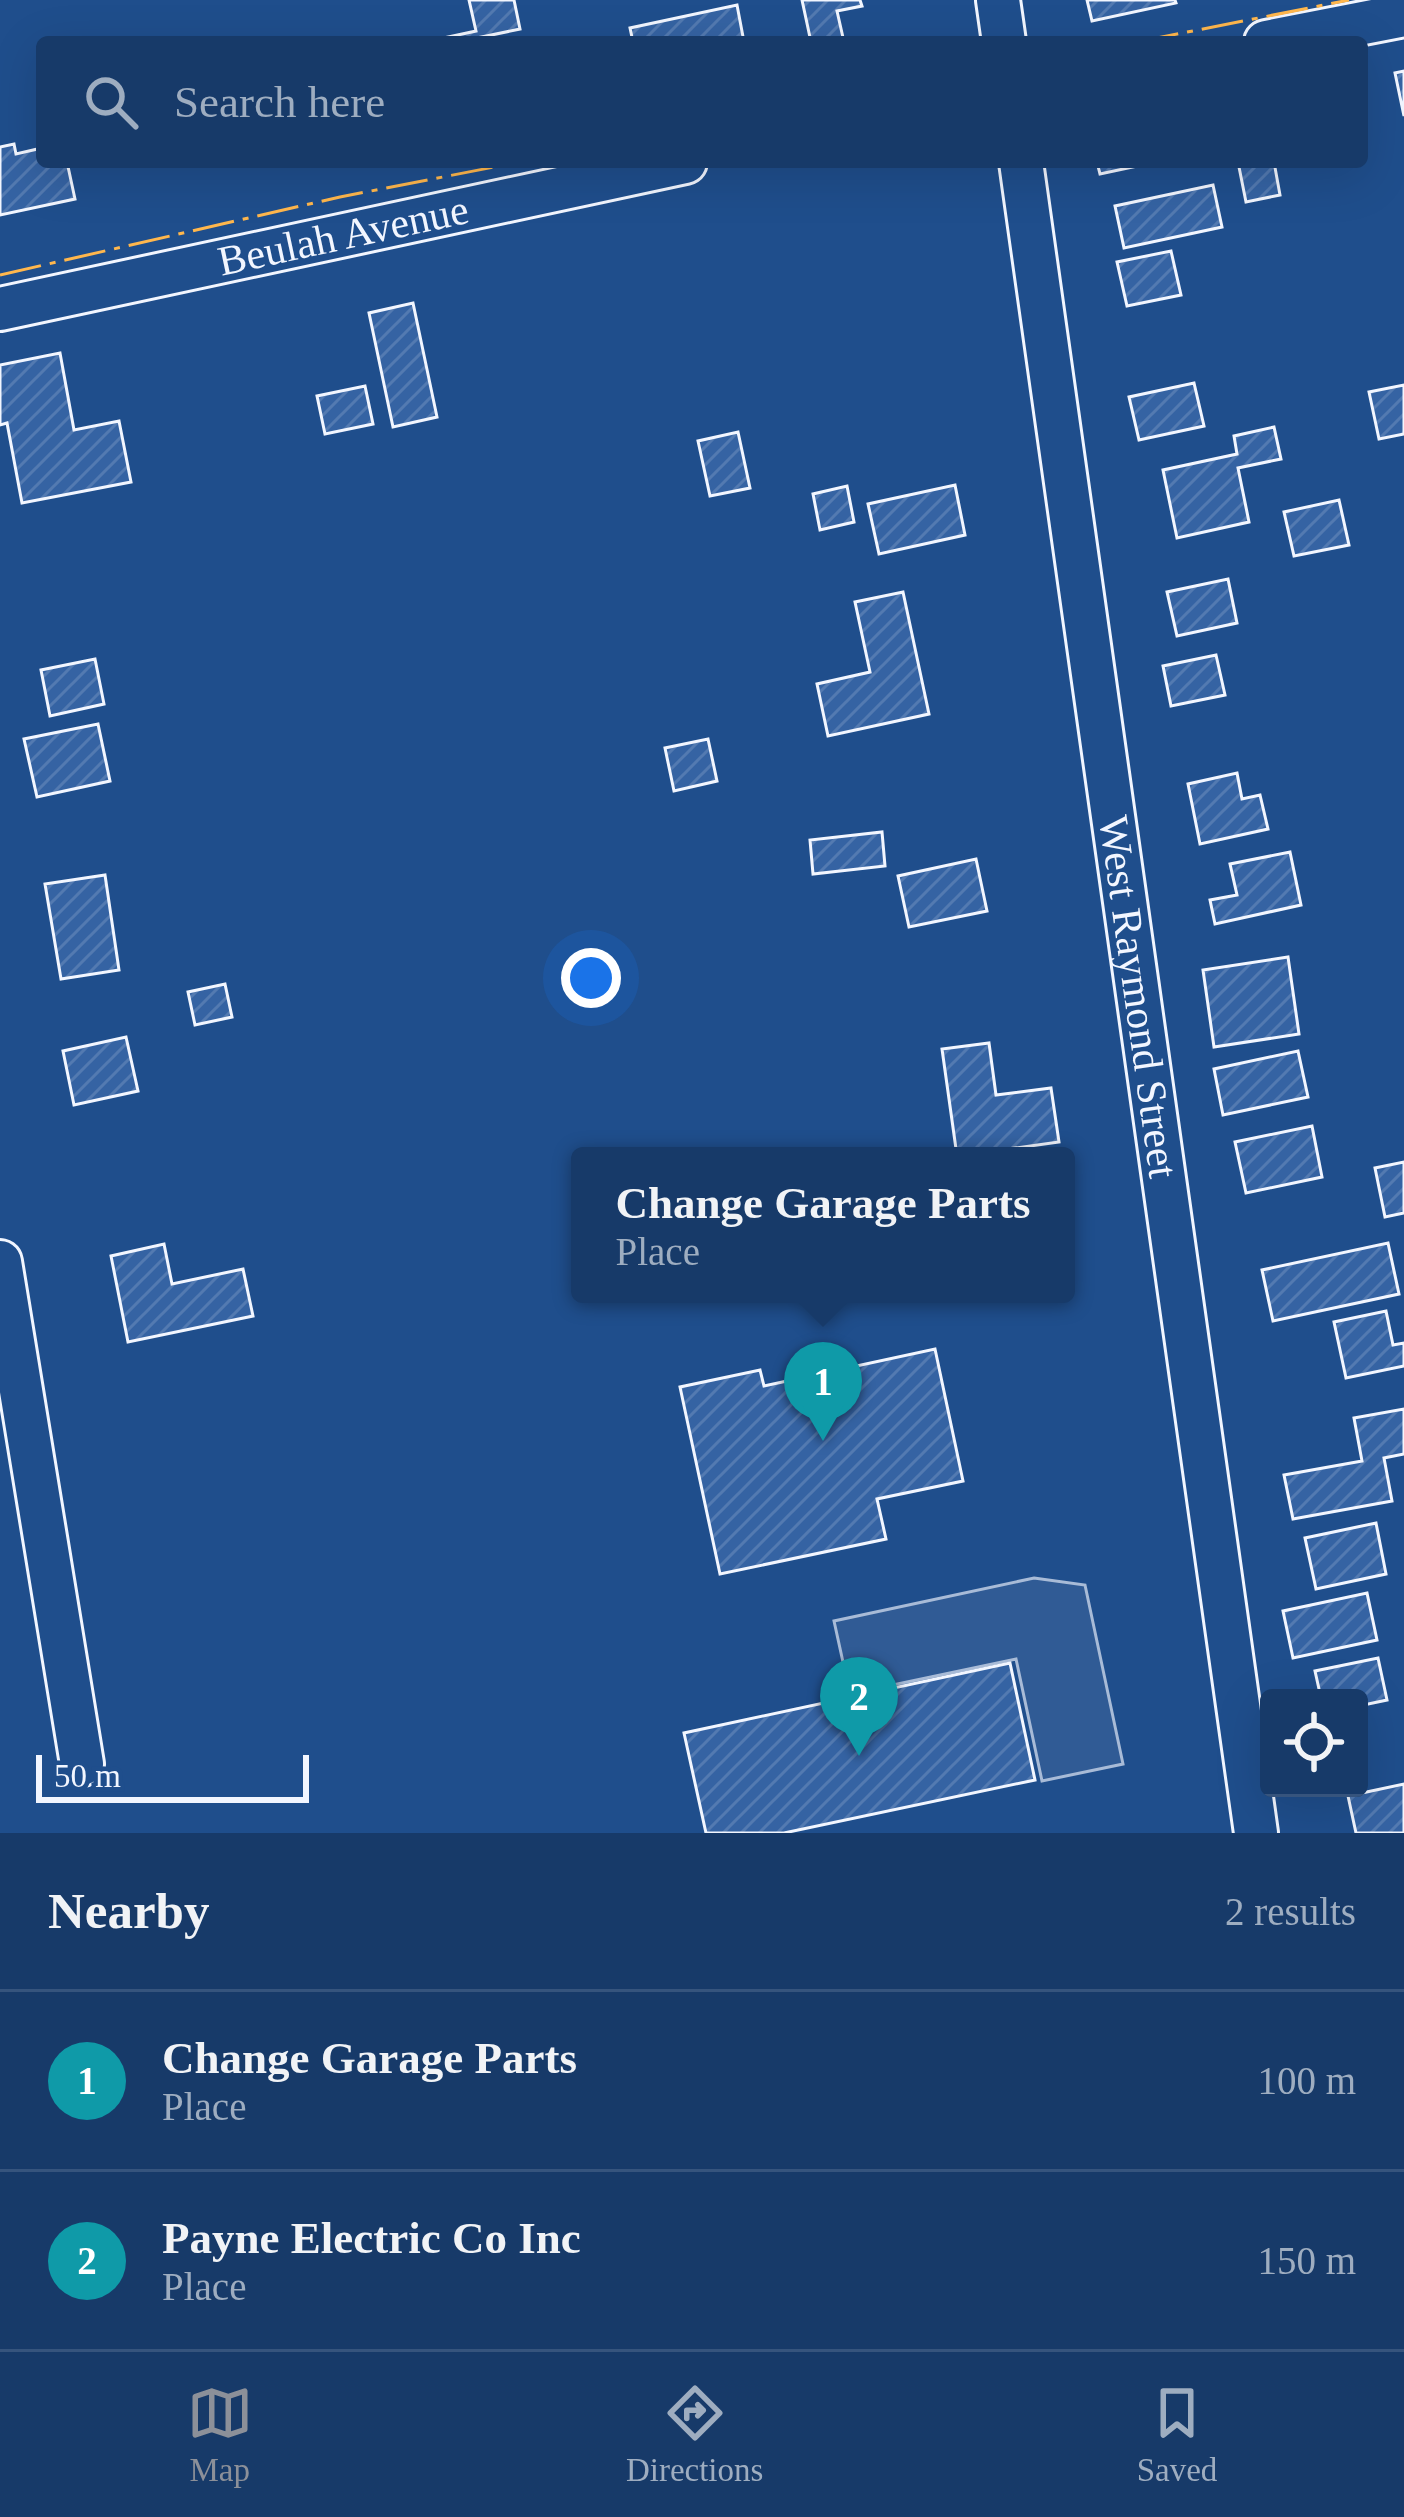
<!DOCTYPE html>
<style>
:root{--surface:#173a69;--page:#20416f;--text:#f1f3f6;--muted:#9eadc0;--line:#36547d;--accent:#8c9099}
body{margin:0;font-family:Georgia,serif;background:var(--page);color:var(--text)}
.controls{position:absolute;right:36px;bottom:36px;display:grid;overflow:hidden;border-radius:12px;box-shadow:0 12px 48px #0002}
.controls button{width:108px;height:108px;display:grid;place-items:center;padding:0;border:0;border-bottom:3px solid var(--line);background:var(--surface);color:var(--text);font:60px sans-serif}
.scale{position:absolute;left:36px;bottom:30px;width:273px;box-sizing:border-box;padding-left:12px;border:6px solid #f2f6ff;border-top:0;font-size:33px;line-height:42px;white-space:nowrap;color:#f2f6ff;-webkit-text-stroke:9px #1f4e8c;paint-order:stroke}
.you{position:absolute;left:591px;top:978px;width:42px;height:42px;margin:-30px;border:9px solid #fff;border-radius:50%;background:#1a73e8;box-shadow:0 0 0 18px #1a73e833}
.badge{display:grid;place-items:center;width:78px;height:78px;border-radius:50%;background:var(--accent);color:#fff;font-size:39px;font-weight:700}
.pin{position:absolute;translate:-50% -99px;filter:drop-shadow(0 3px 6px #0008)}
.pin::after{content:'';position:absolute;top:63px;width:42px;height:36px;background:inherit;clip-path:polygon(0 0,100% 0,50% 100%)}
.popup{position:absolute;left:571px;top:1147px;width:504px;height:156px;box-sizing:border-box;display:grid;place-content:center;border-radius:12px;background:var(--surface);filter:drop-shadow(0 3px 9px #0005);font-size:39px;white-space:nowrap;color:var(--muted)}
.popup b{font-size:45px;color:var(--text)}
.popup::after{content:'';position:absolute;left:50%;top:100%;margin-left:-24px;border:24px solid transparent;border-top-color:var(--surface)}
.list{margin:0;padding:0;list-style:none}
h2{display:flex;justify-content:space-between;align-items:center;height:156px;margin:0;padding:0 48px;font-size:51px}
h2 small{font-size:39px;font-weight:400;color:var(--muted)}
.list li{display:grid;grid-template-columns:78px 1fr auto;gap:36px;align-items:center;box-sizing:border-box;height:180px;padding:0 48px;border-top:3px solid var(--line)}
.list b{display:block;font-size:45px;white-space:nowrap}
.list p{margin:0;font-size:39px;white-space:nowrap;color:var(--muted)}
.list em{font-size:39px;font-style:normal;color:var(--muted)}
.icon{flex:none;width:66px;height:66px;fill:none;stroke:currentColor;stroke-width:2;stroke-linecap:round;stroke-linejoin:round}
.map{position:relative;flex:none;width:1404px;height:1833px;overflow:hidden}
.search{position:absolute;background:var(--surface);box-shadow:0 12px 48px #0002;left:36px;right:36px;top:36px;height:132px;display:flex;align-items:center;gap:30px;box-sizing:border-box;padding:0 42px;border-radius:12px;color:var(--muted);font-size:45px}
.sheet{height:516px;background:var(--surface)}
nav{display:flex;justify-content:space-around;align-items:center;box-sizing:border-box;height:168px;border-top:3px solid var(--line);background:var(--surface);font-size:33px;color:var(--muted)}
nav a{display:grid;justify-items:center;gap:6px}
nav .on{color:var(--accent)}
.map>svg:first-child{display:block}
</style>
<div class="map">
<svg width="1404" height="1833" viewBox="0 0 1404 1833">
<defs>
<pattern id="building-hatch" width="6" height="6" patternUnits="userSpaceOnUse" patternTransform="scale(3)"><rect width="6" height="6" fill="#3563a3"/><path d="M-1 1l2-2M0 6l6-6M5 7l2-2" fill="none" stroke="#537ab1"/></pattern>
</defs>
<rect width="100%" height="100%" fill="#1f4e8c"/>
<path fill="#305b95" stroke="#a8bbd7" stroke-width="3" d="M1034,1578l51,7 38,179 -81,17 -26,-122 -166,35 -16,-73z"/>
<g fill="url(#building-hatch)" stroke="#f2f6ff" stroke-width="3">
<path d="M469,0h45l6,29 -43,9 1,4h-53l51,-11z"/>
<path d="M802,0h58l2,6 -25,5 7,31h-33z"/>
<path d="M1087,0h88l1,3 -84,18z"/>
<path d="M737,5l7,37h-111l-3,-14z"/>
<path d="M1404,71v45l-9,-43z"/>
<path d="M14,144l2,10 26,-6v14h25l8,37 -75,16v-68z"/>
<path d="M1097,162h59l-56,12z"/>
<path d="M1238,162h36l6,33 -34,7z"/>
<path d="M1213,185l9,42 -98,21 -9,-42z"/>
<path d="M1171,251l10,44 -54,11 -10,-44z"/>
<path d="M413,303l24,114 -44,10 -24,-114z"/>
<path d="M60,353l14,77 45,-9 12,61 -109,21 -15,-80 -7,2v-60z"/>
<path d="M1194,383l10,43 -65,14 -10,-43z"/>
<path d="M1404,385v49l-25,5 -10,-47z"/>
<path d="M365,386l8,38 -48,10 -8,-38z"/>
<path d="M1274,427l7,32 -43,9 11,54 -72,16 -14,-68 74,-16 -3,-18z"/>
<path d="M738,432l12,56 -40,8 -12,-55z"/>
<path d="M955,485l10,50 -86,19 -11,-50z"/>
<path d="M847,486l7,36 -34,8 -7,-36z"/>
<path d="M1339,500l10,45 -55,11 -10,-44z"/>
<path d="M1228,579l9,44 -60,13 -10,-44z"/>
<path d="M903,592l26,122 -101,22 -11,-52 53,-12 -15,-70z"/>
<path d="M1216,655l9,40 -54,11 -8,-40z"/>
<path d="M95,659l9,45 -54,12 -9,-46z"/>
<path d="M98,724l12,57 -73,16 -13,-58z"/>
<path d="M708,739l9,42 -43,10 -9,-43z"/>
<path d="M1237,773l5,26 18,-4 8,34 -68,15 -12,-60z"/>
<path d="M882,832l3,34 -72,8 -3,-34z"/>
<path d="M1290,852l11,53 -86,19 -5,-24 27,-5 -7,-31z"/>
<path d="M976,859l11,52 -78,16 -11,-51z"/>
<path d="M105,875l14,95 -58,9 -16,-95z"/>
<path d="M1288,957l11,77 -85,13 -11,-77z"/>
<path d="M225,984l7,33 -37,8 -7,-33z"/>
<path d="M126,1037l12,54 -64,14 -11,-54z"/>
<path d="M989,1043l7,52 55,-7 8,54 -102,14 -15,-107z"/>
<path d="M1298,1051l10,46 -85,18 -9,-46z"/>
<path d="M1312,1126l10,51 -76,16 -11,-51z"/>
<path d="M1404,1162v51l-19,4 -10,-49z"/>
<path d="M1388,1243l11,51 -126,27 -11,-51z"/>
<path d="M164,1244l8,40 71,-15 10,47 -125,26 -17,-86z"/>
<path d="M1386,1311l7,34 11,-2v23l-58,12 -12,-56z"/>
<path d="M935,1349l28,132 -86,18 9,40 -166,35 -40,-187 80,-17 4,16z"/>
<path d="M1404,1409v45l-20,4 8,43 -99,18 -9,-44 78,-14 -8,-43z"/>
<path d="M1376,1523l10,51 -70,15 -11,-51z"/>
<path d="M1367,1593l10,47 -84,18 -10,-47z"/>
<path d="M1378,1658l9,42 -28,6v-8h-38l-6,-27z"/>
<path d="M1010,1663l25,117 -251,53h-78l-22,-100z"/>
<path d="M1404,1784v49h-48l-8,-37z"/>
</g>
<g fill="none" stroke-linecap="round" stroke-linejoin="round">
<defs>
<g id="minor">
<path d="M998,0l6,42"/>
<path d="M1266,42l138,-27"/>
<path id="s1" d="M1021,162l235,1671"/>
<path id="s2" d="M0,309l685,-147"/>
<path d="M0,1262l82,502"/>
</g>
</defs>
<use href="#minor" stroke="#f2f6ff" stroke-width="48"/>
<use href="#minor" stroke="#1f4e8c" stroke-width="42"/>
<g stroke="#ffb74d" stroke-width="3" stroke-dasharray="42 9 6 9" stroke-linecap="butt">
<path d="M1137,42l212,-42"/>
<path d="M0,275l340,-78 180,-35"/>
</g>
</g>
<g text-anchor="middle" dominant-baseline="central" stroke-width="9" stroke-linejoin="round" paint-order="stroke">
<g font-size="42" fill="#f2f6ff" stroke="#1f4e8c">
<text stroke="none"><textPath href="#s2" startOffset="351">Beulah Avenue</textPath></text>
<text stroke="none"><textPath href="#s1" startOffset="843">West Raymond Street</textPath></text>
</g>
</g>
</svg>
<div class="controls">
<button><svg class="icon" aria-label="locate" viewBox="0 0 24 24"><circle cx="12" cy="12" r="6"/><path d="M12 2v4M12 18v4M2 12h4M18 12h4"/></svg></button>
</div>
<div class="scale">50 m</div>
<div class="you"></div>
<div class="pin badge" style="left:823px;top:1441px;background:#0f9aa8">1</div>
<div class="popup"><b>Change Garage Parts</b>Place</div>
<div class="pin badge" style="left:859px;top:1756px;background:#0f9aa8">2</div>
<div class="search"><svg class="icon" aria-label="search" viewBox="0 0 24 24"><circle cx="10" cy="10" r="6"/><path d="M15 15l6 6"/></svg>Search here</div>
</div>
<section class="sheet">
<h2>Nearby<small>2 results</small></h2>
<ul class="list">
<li><span class="badge" style="background:#0f9aa8">1</span><div><b>Change Garage Parts</b><p>Place</p></div><em>100 m</em></li>
<li><span class="badge" style="background:#0f9aa8">2</span><div><b>Payne Electric Co Inc</b><p>Place</p></div><em>150 m</em></li>
</ul>
</section>
<nav>
<a class="on"><svg class="icon" aria-label="map" viewBox="0 0 24 24"><path d="M3 6l6-2 6 2 6-2v14l-6 2-6-2-6 2zM9 4v14M15 6v14"/></svg>Map</a>
<a><svg class="icon" aria-label="directions" viewBox="0 0 24 24"><path d="M12 3l9 9-9 9-9-9zM9 14v-3h6M13 9l2 2-2 2"/></svg>Directions</a>
<a><svg class="icon" aria-label="saved" viewBox="0 0 24 24"><path d="M7 4h10v16l-5-4-5 4z"/></svg>Saved</a>
</nav>
